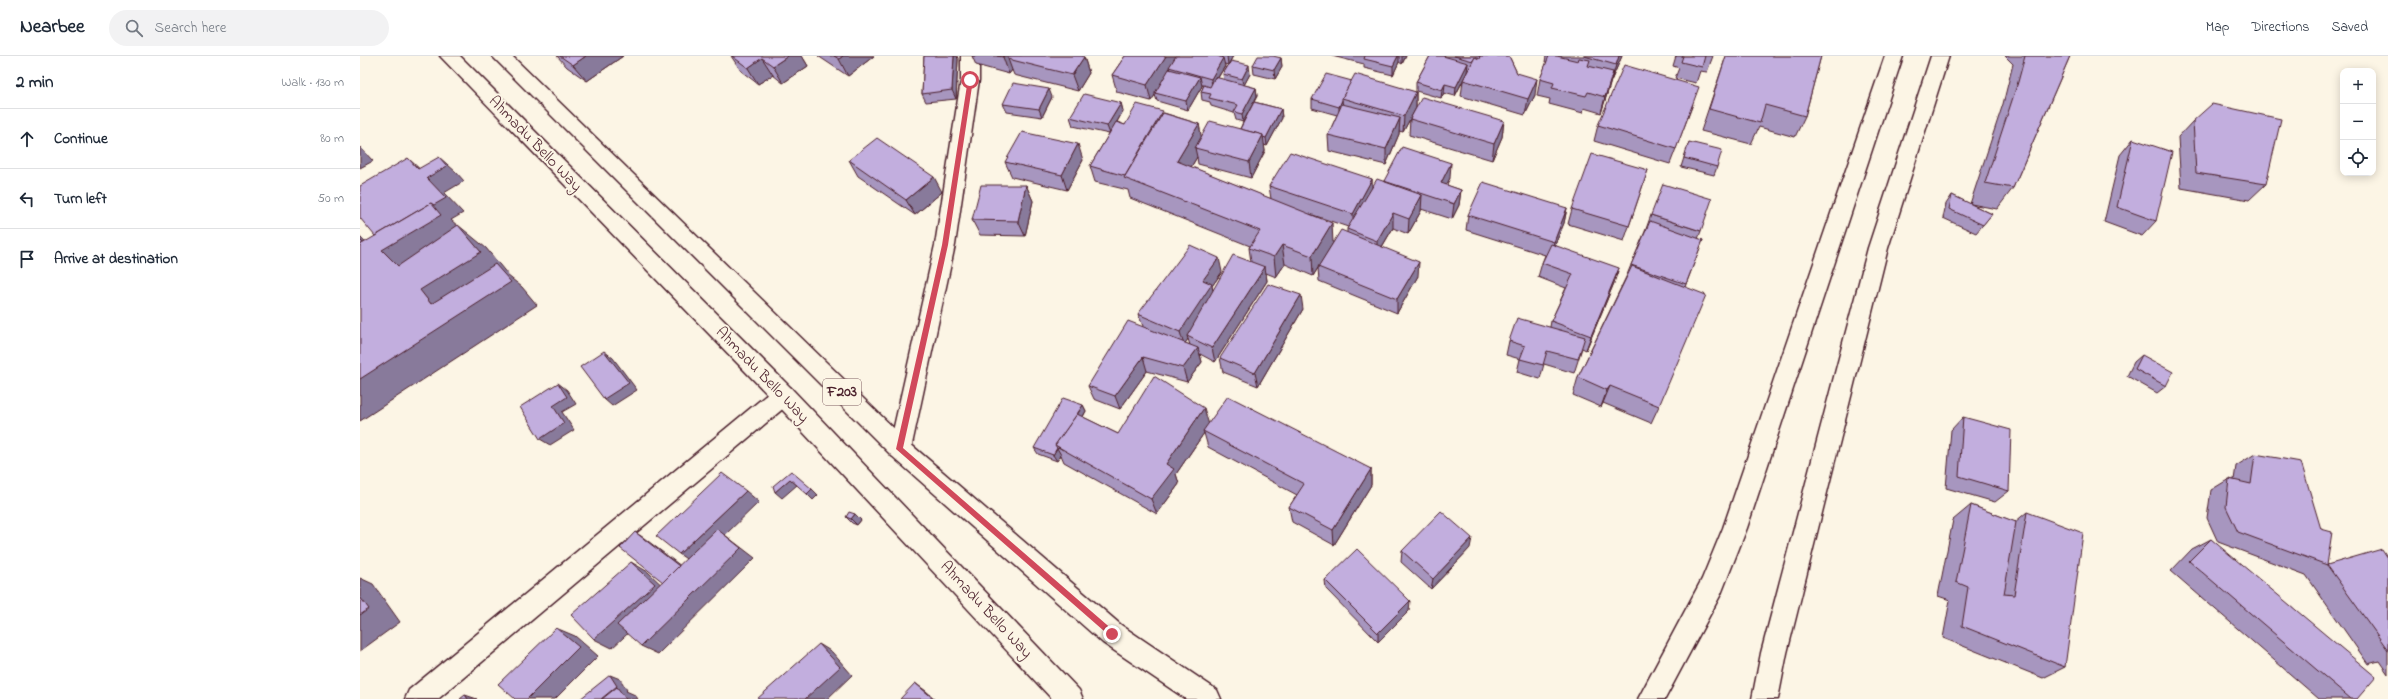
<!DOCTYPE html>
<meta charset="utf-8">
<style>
:root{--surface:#fff;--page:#f2f2f3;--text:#1f2937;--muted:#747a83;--line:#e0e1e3}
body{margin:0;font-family:"Indie Flower",sans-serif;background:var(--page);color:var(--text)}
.controls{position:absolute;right:12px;top:12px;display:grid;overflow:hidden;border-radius:8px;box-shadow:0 2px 10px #0003}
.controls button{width:36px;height:36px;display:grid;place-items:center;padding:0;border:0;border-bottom:1px solid var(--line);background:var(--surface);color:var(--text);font:20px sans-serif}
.stop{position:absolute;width:12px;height:12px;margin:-9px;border:3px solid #d1495b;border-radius:50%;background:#fff}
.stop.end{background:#d1495b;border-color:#fff;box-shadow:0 1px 4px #0008}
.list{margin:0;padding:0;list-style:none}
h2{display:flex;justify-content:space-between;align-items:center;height:52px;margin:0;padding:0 16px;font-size:17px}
h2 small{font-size:13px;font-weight:400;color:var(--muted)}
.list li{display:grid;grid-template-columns:26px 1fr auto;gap:12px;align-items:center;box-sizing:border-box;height:60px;padding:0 16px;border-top:1px solid var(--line)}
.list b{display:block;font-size:15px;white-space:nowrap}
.list em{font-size:13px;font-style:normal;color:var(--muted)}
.icon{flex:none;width:22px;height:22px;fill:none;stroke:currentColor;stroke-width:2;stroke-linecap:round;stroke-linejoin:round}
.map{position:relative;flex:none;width:2028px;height:643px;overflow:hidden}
header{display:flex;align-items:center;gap:24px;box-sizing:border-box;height:56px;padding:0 20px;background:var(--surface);border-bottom:1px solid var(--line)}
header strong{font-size:19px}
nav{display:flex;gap:22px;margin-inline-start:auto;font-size:14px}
.search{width:280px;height:36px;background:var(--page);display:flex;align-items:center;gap:10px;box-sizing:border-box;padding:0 14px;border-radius:22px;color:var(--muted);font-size:15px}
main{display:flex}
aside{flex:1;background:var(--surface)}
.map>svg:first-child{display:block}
</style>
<header>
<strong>Nearbee</strong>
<div class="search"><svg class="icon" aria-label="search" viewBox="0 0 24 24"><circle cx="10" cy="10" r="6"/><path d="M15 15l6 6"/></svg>Search here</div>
<nav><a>Map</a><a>Directions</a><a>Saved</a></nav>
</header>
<main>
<aside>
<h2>2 min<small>Walk · 130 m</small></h2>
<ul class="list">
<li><svg class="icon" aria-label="ahead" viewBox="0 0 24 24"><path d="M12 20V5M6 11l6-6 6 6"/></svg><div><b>Continue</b></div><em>80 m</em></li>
<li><svg class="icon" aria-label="left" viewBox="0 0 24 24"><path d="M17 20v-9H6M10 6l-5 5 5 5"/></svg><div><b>Turn left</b></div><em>50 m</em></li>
<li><svg class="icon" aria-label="arrive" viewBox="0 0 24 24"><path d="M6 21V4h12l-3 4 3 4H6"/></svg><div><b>Arrive at destination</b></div></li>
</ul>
</aside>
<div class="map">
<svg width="2028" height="643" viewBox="0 0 2028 643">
<rect width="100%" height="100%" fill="#fcf5e5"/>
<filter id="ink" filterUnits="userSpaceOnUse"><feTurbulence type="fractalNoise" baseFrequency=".025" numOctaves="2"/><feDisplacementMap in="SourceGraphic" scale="8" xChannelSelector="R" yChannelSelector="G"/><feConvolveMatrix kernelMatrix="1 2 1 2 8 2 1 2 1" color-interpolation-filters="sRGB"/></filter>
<g filter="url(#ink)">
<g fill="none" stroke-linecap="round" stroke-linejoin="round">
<defs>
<g id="minor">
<path d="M601,0h18v24l-24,165 -44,204 -3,7 -8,3 -8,-3 -3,-7 46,-204 26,-165z"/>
<path d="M423,329l8,3 3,7 -3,7 -353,297h-33l4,-9 366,-302z"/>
</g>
<g id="secondary">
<path d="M1525,0h18l-156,472 -26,66 -56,105h-27l64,-120 21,-51z"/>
<path d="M1571,0h18l-61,192 -101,405 -9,46h-26l9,-46 107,-405z"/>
</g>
<g id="primary">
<path d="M80,0h20l331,332 288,302 4,9h-31l-277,-297z"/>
<path d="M132,0h20l396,386 213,183 96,65 4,9h-35l-83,-56 -211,-187z"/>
</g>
</defs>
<use href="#minor" stroke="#4a1f2b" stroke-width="3"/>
<use href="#secondary" stroke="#4a1f2b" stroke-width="3"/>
<use href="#primary" stroke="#4a1f2b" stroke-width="3"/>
<use href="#minor" fill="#fcf5e5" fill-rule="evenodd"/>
<use href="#secondary" fill="#fcf5e5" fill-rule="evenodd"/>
<use href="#primary" fill="#fcf5e5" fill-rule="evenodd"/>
</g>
<g fill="#a796bf" stroke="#4a1f2b" fill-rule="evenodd">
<path d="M197,0h66l-36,25 -20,-14z"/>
<path d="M371,0h71l6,10 -25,17 -10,-8 -15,9 -17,-13z"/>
<path d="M458,0h56l-26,20z"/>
<path d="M564,0h33l1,3 -2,40 -30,3 -4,-8z"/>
<path d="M612,0h110l2,1 5,16 -11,18 -64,-16 -2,-5 -3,4 -33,-9z"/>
<path d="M765,0h108l-5,9 22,9 -6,11 12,3 1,8 -3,6 27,7 1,9 -15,28 -3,-1 1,6 -14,27 -53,-14 -1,-7 -6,10 80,32 -2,-13 103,-7v8l12,-6 66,-3 -4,7 15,5 -2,15 -7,14 -31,-10v2l-13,23 -15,-6 -11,19 36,29 -21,37 -78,-32 -1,-13 -5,8 -28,-12 -9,13 -10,-4 1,8 -52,81 -15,-8 2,8 -15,20 -40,-11 -27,38 -26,-10 -6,-13 55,-60 -5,-12 84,-42 -10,14 1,5 38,-29 -2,-14 1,-2 -120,-48 -2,-8 -33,-8 -5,-16 19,-32 -36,-8 -3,-9 51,-14 2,8 -6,11 8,3 39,-12 35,11 2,13 39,-8 3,-7 -7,-2 -2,-7 -23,-7 -1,-4 -8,-2 -1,-8 3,-7h-2v1l-14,24 -31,-9 -2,-6 -4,6 -34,-9 -5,-17zM864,8l4,1 -5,9 1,6 -6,-2 7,-12zM950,158l38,13 -1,2v4l-14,10zM828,283l2,6 -5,-2z"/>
<path d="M972,0h74l-4,8 -3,-2 -6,13 -29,-7v-4z"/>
<path d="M1070,0h79l8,17 18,22 -10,20 -64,-19 2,-15 -8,15 -11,-3 -3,5 -25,-7v-9z"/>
<path d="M1186,0h76l-11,25 -10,32 -17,-5 -1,5 -34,-9 1,-5 -13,-3 3,-17 7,-17h-2z"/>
<path d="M1316,0h37l-6,16 -7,-1 -4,12 -21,-5 4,-10 -6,-2z"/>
<path d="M1366,0h95l-16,60 -10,21 -36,-10 -8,17 -50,-13z"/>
<path d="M1645,0h65l-57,132 -16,21 -26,-5 21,10 -16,19 -33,-15 3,-14 6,-9 18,9 33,-100 10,-40z"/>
<path d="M921,2l1,9 -7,12 -21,-5 -1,-9z"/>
<path d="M992,25l64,11v16l88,13 -2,16 -10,23 -83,-25 1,-16 -7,13 -4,-1v3l-13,31 -57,-14 -1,-16 9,-20 -25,-7v-9z"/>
<path d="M692,41l-10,20 -35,-5 -4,-8z"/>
<path d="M1333,48l-23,60 -76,-23 4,-16z"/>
<path d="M1833,65l73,63 -17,16 -68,-12 -3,-51z"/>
<path d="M1773,83l23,82 -14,15 -38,-14 16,-67z"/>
<path d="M1329,86l28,25 -3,8 -33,-8z"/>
<path d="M489,104l93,32 -27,23 -57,-39z"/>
<path d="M723,104l-16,30 -55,-13 -7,-15z"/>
<path d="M1288,114l-24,71 -56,-17 4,-15z"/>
<path d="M666,129l7,16 -8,35 -45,-1 -8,-15z"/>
<path d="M1207,152l-3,15 -9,22 59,38 -28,67 -4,-2 -8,25 -30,-9 -4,15 -23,-7 3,-13 -14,-4 3,-14 41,-14 1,-6 15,-33 -28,-11 4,-14 3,-8 -79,-25 2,-15z"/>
<path d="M1291,159l50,16 -3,8 5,1 -18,47 -26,119 -8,17 -48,-20 -2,4 -28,-12 5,-18 49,-102 4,-10 15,-36z"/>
<path d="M943,253l-45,77 -35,-14 -3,-14z"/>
<path d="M1782,299l24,31 -9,7 -30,-17 7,-14z"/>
<path d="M723,349l3,6 -3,6 35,17 91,-11 162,46v16l-37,60 -42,-23 -3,-15 8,-12 -89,-48 -4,-14 -28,41 3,10 -22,30 -93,-52 -3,-7 -4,6 -19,-7 -4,-6z"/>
<path d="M1603,361l46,74 -14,11 -49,-14 5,-58z"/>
<path d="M1895,398l72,111 61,-7v116l-9,-13 -11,3 -62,-89 -88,-33 -11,-24 4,-28 18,-11 5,1 2,-14z"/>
<path d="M1611,449l44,17 12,-10 38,155 -22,11 -100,-40 7,-38 -12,-4 15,-76z"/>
<path d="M495,458l6,6 -4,5 -5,-2 -6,-6z"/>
<path d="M1851,483l146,160h-38l-148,-128 21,-22z"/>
<path d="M1110,492l-39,41 -30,-27 1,-11z"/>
<path d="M965,524l84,31 -31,31 -52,-53z"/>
</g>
<g fill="#887a9b" stroke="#4a1f2b">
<path d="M226,0h37l-36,25 -14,-16z"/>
<path d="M428,0h14l6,10 -25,17 -10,-17z"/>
<path d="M483,0h31l-26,20 -9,-17z"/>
<path d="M594,0h3l1,3 -2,40 -4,-9z"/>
<path d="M644,0h18l-14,3 4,11 -3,4 -6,-17z"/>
<path d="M806,0h13l-10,11 1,4 -15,22v2l-4,6 -4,-16z"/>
<path d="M867,0h6l-5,9z"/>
<path d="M1038,0h1v6l-6,13v-9z"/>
<path d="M1042,0h4l-4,8z"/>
<path d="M1259,0h3l-11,25 5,-16z"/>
<path d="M724,1l5,16 -11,18 -6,-16z"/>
<path d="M402,2l11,17 -15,9 -10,-16z"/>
<path d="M863,2l2,8 -13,21 -1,-8z"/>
<path d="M921,2l1,9 -7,12 -1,-9z"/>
<path d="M1108,7l-1,9 -12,24 1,-9z"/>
<path d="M889,9l1,9 -7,13 -1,-8z"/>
<path d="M1253,16l-4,16 -8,25 4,-16z"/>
<path d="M840,21l2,9 -14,24 -2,-9z"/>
<path d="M1177,23l-2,16 -10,20 3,-16z"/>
<path d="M1085,28l-1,9 -3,5 1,-8z"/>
<path d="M896,32l1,8 -14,26 -1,-8z"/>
<path d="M689,33l3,8 -10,20 -3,-8z"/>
<path d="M1056,36v16l-13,24 1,-16z"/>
<path d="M982,44l1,9 -4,6v-8z"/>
<path d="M761,47l2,8 -13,23 -3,-8z"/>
<path d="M921,53l1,9 -15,28 -1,-8z"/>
<path d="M1040,62l-1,16 -13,31v-16z"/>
<path d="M1144,65l-2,16 -10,23 2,-16z"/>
<path d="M839,68l4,22 -8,2 2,9 -15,25 -5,-21z"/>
<path d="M903,79l2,16 -14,27 -2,-16z"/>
<path d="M718,88l5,16 -16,30 -5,-15z"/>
<path d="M0,91l13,14 -13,7z"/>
<path d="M79,101l17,15 8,9 -20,12 19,20 -12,7 7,6v-1l28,23 22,27h-1l15,12 15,18 -177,116v-42l71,-75 -33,-38 -16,-16 36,-81 -10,-11 17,16z"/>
<path d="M1091,107l-1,15 -10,20 1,-15z"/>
<path d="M574,121l8,15 -27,23 -9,-15z"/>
<path d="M1012,123v15l-19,35v-15z"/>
<path d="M666,129l7,16 -8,35 -7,-15z"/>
<path d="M1101,134l-2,15 -7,14 2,-15z"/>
<path d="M1062,139l-1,16 -13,23 1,-15z"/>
<path d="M1207,152l-3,15 -14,34 4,-15z"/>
<path d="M1033,157v15l-16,27v-14z"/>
<path d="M972,167l1,20 -20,33 -1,-20z"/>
<path d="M0,181l22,23 -22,-20z"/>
<path d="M922,189l3,19 -9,13 -2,-20z"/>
<path d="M859,202l3,14 -10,14 3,13 -28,37 1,3 -4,6 -4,-13 23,-52z"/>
<path d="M1059,206l-1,14 -21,37v-14z"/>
<path d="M905,211l2,14 -52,81 -3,-14z"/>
<path d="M1259,212l-5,15 -28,67 5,-14z"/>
<path d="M941,239l2,14 -45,77 -3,-13z"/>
<path d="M838,292l4,14 -15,20 -4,-14z"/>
<path d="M244,295l9,7 24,32 -25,16 -8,-7z"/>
<path d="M783,301l4,14 -27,38 -5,-13z"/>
<path d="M198,327l9,7 9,14 -14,8 12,18 -24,15 -10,-6 13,-33z"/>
<path d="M1250,330l-7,17 -2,4 6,-17z"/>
<path d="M723,349l3,6 -23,39 -5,-3z"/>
<path d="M844,352l5,17 -6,6 1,2 -28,41 3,10 -22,30 -6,-15 15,-35z"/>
<path d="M697,392l4,7 -4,6 -4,-6z"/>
<path d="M1011,413v16l-37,60 -1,-15z"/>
<path d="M430,423l7,6 -15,13 -7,-6z"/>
<path d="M452,433l6,6 -5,5 -6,-6z"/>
<path d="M386,435l13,11 -34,33 30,23 -97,96 -17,-8 54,-81 -16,-11z"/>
<path d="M495,458l6,6 -4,5 -6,-6z"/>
<path d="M275,476l9,6 46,35 -16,16z"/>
<path d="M1112,482l-2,10 -39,41 2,-10z"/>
<path d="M271,506l17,10 23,22 -59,54 -18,-9z"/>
<path d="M0,522l13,6 27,38 -40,29z"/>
<path d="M1050,545l-1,10 -31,31v-9z"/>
<path d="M196,572l19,8 23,20 -43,43h-28z"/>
<path d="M459,588l13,8 20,23 -25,24h-22z"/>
<path d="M250,619l10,4 7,11 -1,1 9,4 3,4h-37z"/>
<path d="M555,627l11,8 9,8h-1z"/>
<path d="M105,639l12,4h-9z"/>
</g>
<g fill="#c2aede" stroke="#4a1f2b">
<path d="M200,0h26l-13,9z"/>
<path d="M372,0h56l-15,10 -11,-8 -14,10z"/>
<path d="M474,0h9l-4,3z"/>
<path d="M564,0h30l-2,34 -30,4z"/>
<path d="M637,0h7l-1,1z"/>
<path d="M650,0h72l2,1 -12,18 -64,-16z"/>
<path d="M765,0h41l-19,29 -35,-10z"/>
<path d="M816,0h41l6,2 -12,21 -42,-12z"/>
<path d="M898,0h15l8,2 -7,12 -21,-5z"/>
<path d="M1005,0h33l-5,10 -29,-7z"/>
<path d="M1070,0h13l25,7 -12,24 -11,-3 -3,6 -26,-8z"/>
<path d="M1094,0h26l-1,3 -4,-2 -2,4z"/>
<path d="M1120,0h29l8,17 20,6 -9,20 -65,-19 12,-23 4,2z"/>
<path d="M1189,0h8l21,5 1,-3 11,2 -2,6 25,6 -8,25 -17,-5 -2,4 -34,-8 2,-5 -14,-4z"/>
<path d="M1224,0h35l-3,9z"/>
<path d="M1323,0h22l-3,11 -21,-5z"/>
<path d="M1366,0h95l-16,60 -40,-11 -5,18 -51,-14z"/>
<path d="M1665,0h45l-57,132 -28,-5 33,-101z"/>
<path d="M871,5l18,4 -7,14 -19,-5z"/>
<path d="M1264,9l75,22 -23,62 -78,-24z"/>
<path d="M809,13l31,8 -14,24 -31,-8z"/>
<path d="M966,18l26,7 -10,17v2l-3,7 -27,-8z"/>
<path d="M995,18l61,18 -12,24 -62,-18z"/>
<path d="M855,21l41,11 -14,26 -8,-2 4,-7 -29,-7 2,-4 -10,-2 3,-7 6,2z"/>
<path d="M653,27l36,6 -10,20 -36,-5z"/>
<path d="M724,38l37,9 -14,23 -37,-9z"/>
<path d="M1062,41l82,24 -10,23 -84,-25z"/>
<path d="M894,46l27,7 -15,29 -3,-1v-2l-23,-6z"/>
<path d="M777,48l26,7 -16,27 -22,38 -35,-10 26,-44 9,3z"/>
<path d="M982,48l58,14 -14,31 -58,-14z"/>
<path d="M1852,48l69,15 -15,65 -70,-11 -3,-52z"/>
<path d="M803,57l36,11 -22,37 155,62 -20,33 -30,-11 -8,12 -25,-9 11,-17 -136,-53z"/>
<path d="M850,65l53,14 -14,27 -54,-14z"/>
<path d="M662,76l56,12 -16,31 -57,-13z"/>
<path d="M517,82l57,39 -28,23 -57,-40z"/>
<path d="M1773,83l39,13 -16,69 -39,-14z"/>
<path d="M1329,86l33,8 -5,17 -33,-9z"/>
<path d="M1042,91l49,16 -10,20 20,7 -7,14 -70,-23z"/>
<path d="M930,96l82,27 -19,35 -84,-28z"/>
<path d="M1232,98l56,16 -19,56 -57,-17z"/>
<path d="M79,101l8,9 -20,12 19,20 -12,7 -3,-2 -56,33 -15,-18v-32l48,-28 10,11z"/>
<path d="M1017,123l45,16 -13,24 -16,-6 -16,28 -30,-12z"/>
<path d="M1123,126l84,26 -13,34 -86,-27z"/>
<path d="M1303,128l49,15 -11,32 -50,-16z"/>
<path d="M621,129h45l-8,36 -46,-1z"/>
<path d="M1592,139l40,19 -9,11 -34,-16z"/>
<path d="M71,147l10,12 -59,35 16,16 60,-41 23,27 -61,38 11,14 64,-40 16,18 -151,97v-134z"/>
<path d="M1290,165l53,19 -17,44 -55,-19z"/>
<path d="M981,174l78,32 -22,37 -79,-32z"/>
<path d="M0,184l3,3 -3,2z"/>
<path d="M1191,188l68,24 -28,68 -40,-15 22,-47 -31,-11z"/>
<path d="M830,189l29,13 -16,22 9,4 -32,48 -42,-18z"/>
<path d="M873,199l32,12 -53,81 -25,-12z"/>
<path d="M1272,210l74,29 -47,111 -49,-20 -3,4 -29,-13z"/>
<path d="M908,228l33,11 -46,78 -35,-15z"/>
<path d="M1157,262l68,19 -7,22 -31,-8 -4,14 -23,-6 5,-13 -16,-5z"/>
<path d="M768,265l70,27 -15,20 -40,-11 -28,39 -27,-10z"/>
<path d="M244,295l25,32 -25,16 -24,-32z"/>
<path d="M1782,299l31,17 -7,14 -31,-17z"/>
<path d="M794,320l50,32 -38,56 8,5 -23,30 -96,-54 22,-31 41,20z"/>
<path d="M198,327l9,14 -14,9 11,17 -24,16 -20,-32z"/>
<path d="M868,340l143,73 -38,61 -44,-23 15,-23 -101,-53z"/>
<path d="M703,342l20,7 -6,9 -22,31 2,3 -4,7 -19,-7z"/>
<path d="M1603,361l48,13 -2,61 -50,-15z"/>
<path d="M1895,398l46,8 20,67 11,3 -5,33 -89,-33 -12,-25 3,-28 22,5z"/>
<path d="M431,415l21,18 -5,5 -17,-15 -15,13 -2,-6z"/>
<path d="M362,417l24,18 -67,63 -23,-18z"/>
<path d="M1611,449l45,17 -12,72 10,1 13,-83 56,21 -18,134 -103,-41 6,-39 -12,-5z"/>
<path d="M1081,455l31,27 -39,41 -31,-28z"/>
<path d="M489,456l6,2 -4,5 -5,-2z"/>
<path d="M357,473l24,19 -100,98 -24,-21z"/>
<path d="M275,476l44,34 -16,16 -43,-34z"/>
<path d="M1851,483l165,138 -19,22h-6l-162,-138z"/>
<path d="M997,493l53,52 -32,32 -53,-53z"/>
<path d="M2022,493l6,9v92l-61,-85z"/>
<path d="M271,506l24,22 -61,55 -23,-24z"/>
<path d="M0,541l9,12 -9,6z"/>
<path d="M196,572l23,19 -52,52h-12l-17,-15z"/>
<path d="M459,588l21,23 -35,32h-48z"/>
<path d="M250,619l7,11 -16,13h-21z"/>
<path d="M555,627l19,16h-34z"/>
<path d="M257,631l9,12h-24z"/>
<path d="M105,639l3,4h-8z"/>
</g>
</g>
<path fill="#d1495b" d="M608,23l5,1 -25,165 -45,203 211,183v6l-2,1 -216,-189 46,-204z"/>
<g text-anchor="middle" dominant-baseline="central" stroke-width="4" stroke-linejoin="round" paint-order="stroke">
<rect fill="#fcf5e5" stroke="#7f5f63" stroke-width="1" x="463" y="323" width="38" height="26" rx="3"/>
<g font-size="15" font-weight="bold" fill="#4a1f2b">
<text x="482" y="336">F203</text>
</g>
<g font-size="16" fill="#4a1f2b" stroke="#fcf5e5">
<text transform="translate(175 88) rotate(46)">Ahmadu Bello Way</text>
<text transform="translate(402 319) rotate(46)">Ahmadu Bello Way</text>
<text transform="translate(626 554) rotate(47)">Ahmadu Bello Way</text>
</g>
</g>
</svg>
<div class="controls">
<button>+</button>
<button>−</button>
<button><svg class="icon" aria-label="locate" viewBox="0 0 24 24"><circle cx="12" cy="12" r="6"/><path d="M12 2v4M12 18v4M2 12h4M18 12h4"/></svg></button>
</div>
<div class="stop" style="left:610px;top:24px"></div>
<div class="stop end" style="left:752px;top:578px"></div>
</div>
</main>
